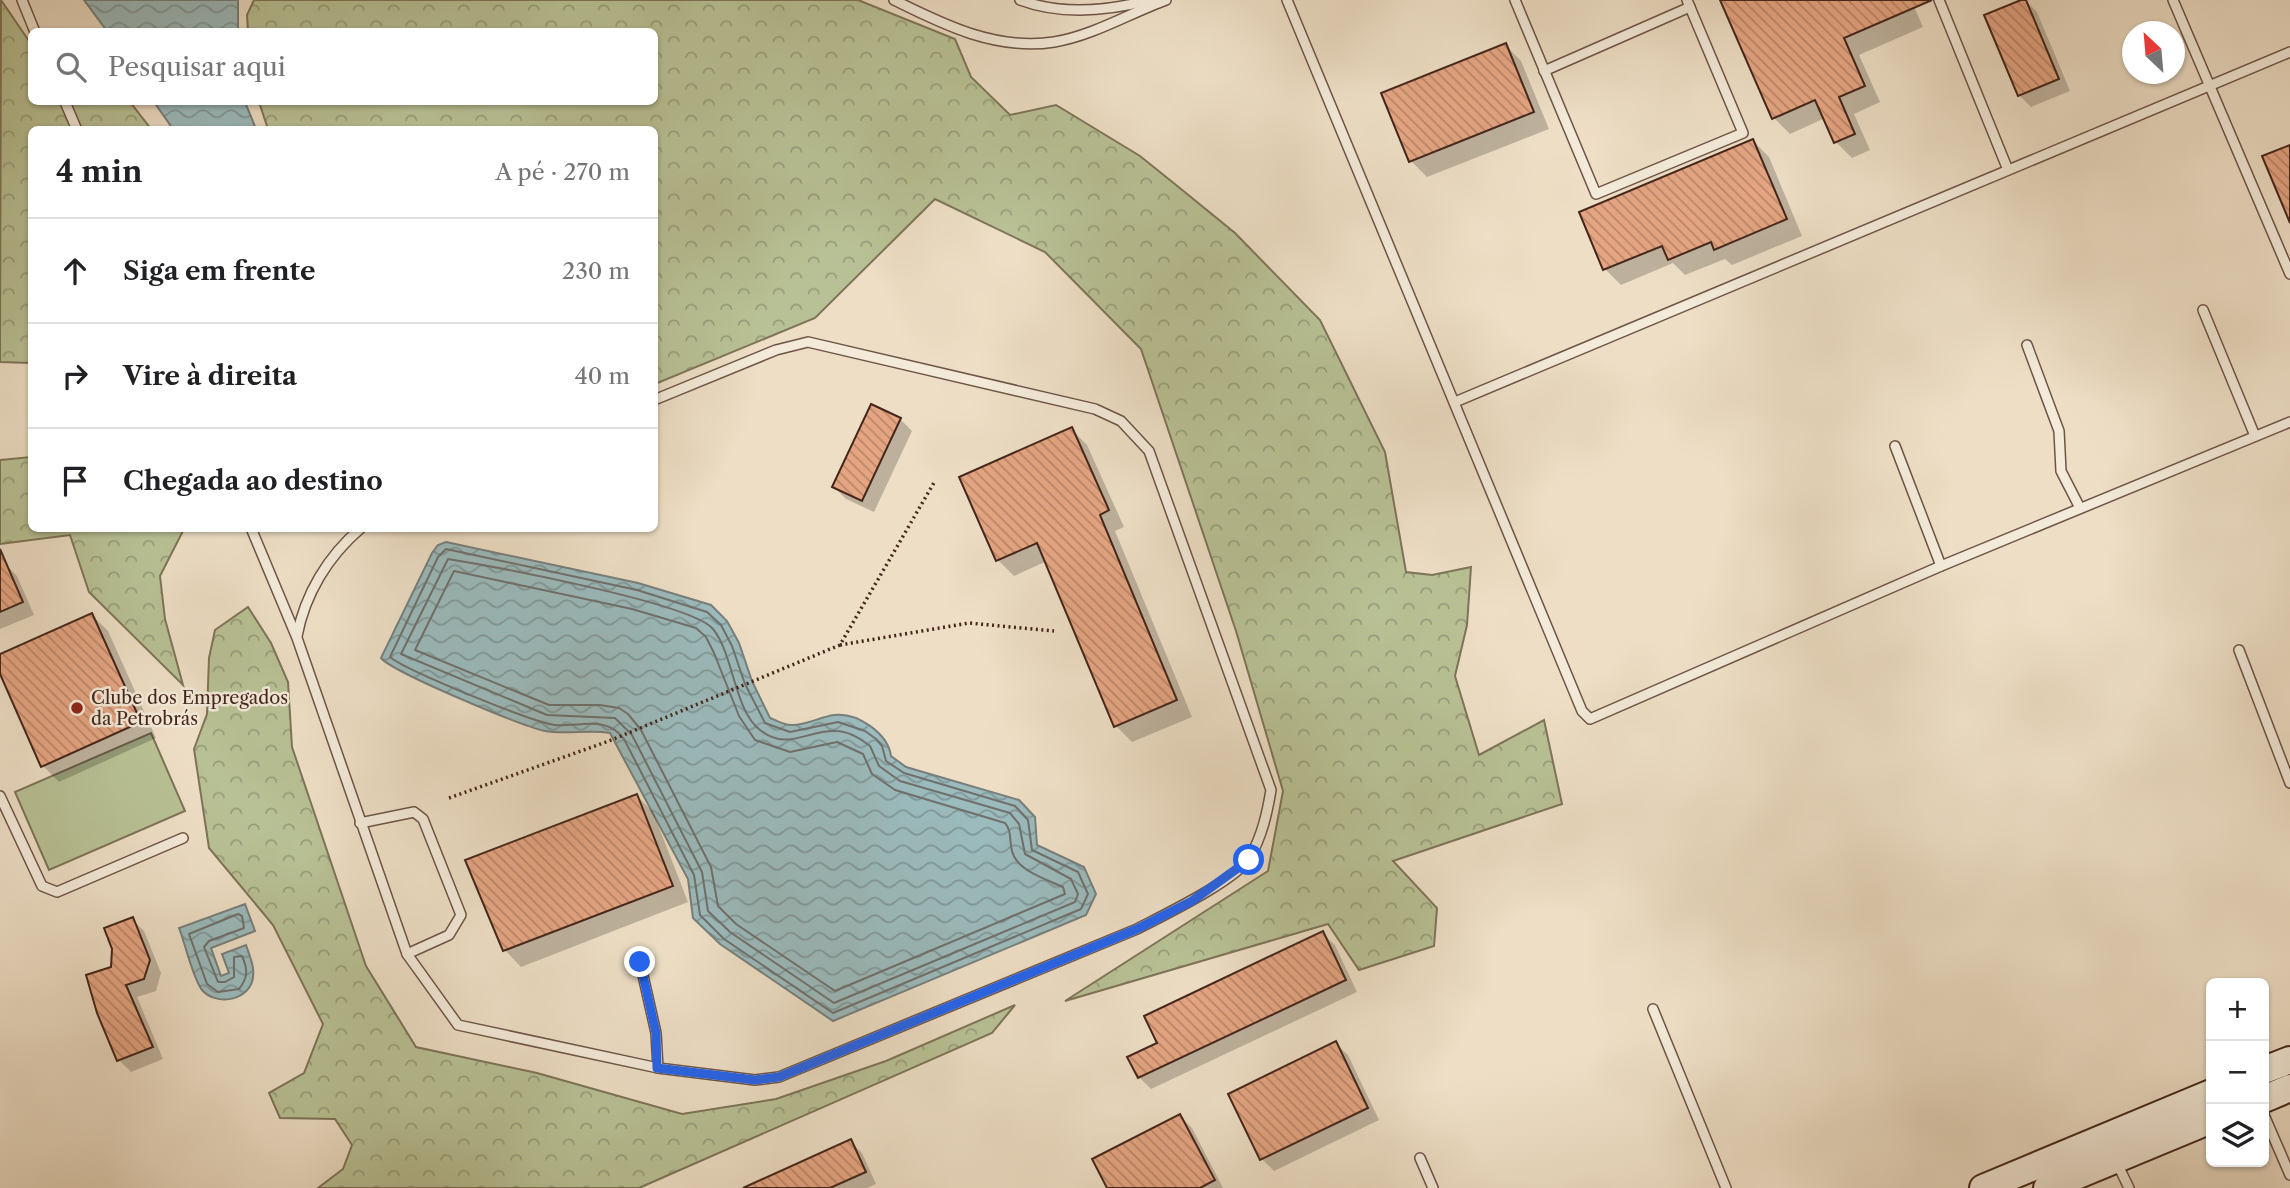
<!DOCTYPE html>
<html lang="pt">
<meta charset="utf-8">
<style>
:root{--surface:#fff;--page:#f2f2f2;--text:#202124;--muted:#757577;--line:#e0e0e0}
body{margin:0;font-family:"Libre Caslon Text",serif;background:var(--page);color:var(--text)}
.controls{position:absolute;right:21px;bottom:21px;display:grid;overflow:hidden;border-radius:10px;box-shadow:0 2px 5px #0004}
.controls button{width:63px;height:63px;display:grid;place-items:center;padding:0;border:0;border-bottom:2px solid var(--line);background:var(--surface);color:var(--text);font:35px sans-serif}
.compass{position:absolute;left:2122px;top:21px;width:63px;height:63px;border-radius:50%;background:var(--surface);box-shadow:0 2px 5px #0004;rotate:334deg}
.stop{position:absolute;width:21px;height:21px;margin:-16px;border:5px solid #2563eb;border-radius:50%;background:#fff}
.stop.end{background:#2563eb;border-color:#fff;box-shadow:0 2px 7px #0008}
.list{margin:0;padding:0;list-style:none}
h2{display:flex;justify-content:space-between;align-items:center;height:91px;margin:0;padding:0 28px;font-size:30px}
h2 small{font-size:23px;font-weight:400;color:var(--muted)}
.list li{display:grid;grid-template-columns:46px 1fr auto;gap:21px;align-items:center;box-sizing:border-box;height:105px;padding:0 28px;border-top:2px solid var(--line)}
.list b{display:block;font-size:26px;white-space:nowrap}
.list em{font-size:23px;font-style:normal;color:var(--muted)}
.icon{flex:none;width:38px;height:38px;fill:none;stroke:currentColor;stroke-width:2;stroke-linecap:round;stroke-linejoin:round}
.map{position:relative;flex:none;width:2290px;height:1188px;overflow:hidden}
.search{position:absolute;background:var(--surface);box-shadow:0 2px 5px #0004;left:28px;top:28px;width:630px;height:77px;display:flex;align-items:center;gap:18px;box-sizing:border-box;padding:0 24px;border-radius:10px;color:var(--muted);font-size:26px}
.panel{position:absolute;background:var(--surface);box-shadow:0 2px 5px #0004;left:28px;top:126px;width:630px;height:406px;border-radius:10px}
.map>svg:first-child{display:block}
</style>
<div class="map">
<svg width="2290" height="1188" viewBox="0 0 2290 1188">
<defs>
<pattern id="forest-crowns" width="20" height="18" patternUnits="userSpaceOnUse" patternTransform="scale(1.75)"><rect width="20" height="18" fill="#b8c195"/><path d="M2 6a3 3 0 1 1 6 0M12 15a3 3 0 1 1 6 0" fill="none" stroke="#979d79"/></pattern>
<pattern id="water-waves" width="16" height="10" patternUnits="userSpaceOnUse" patternTransform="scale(1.75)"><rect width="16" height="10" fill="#9bbbbd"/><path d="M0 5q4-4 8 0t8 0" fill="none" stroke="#809899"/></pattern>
<pattern id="building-back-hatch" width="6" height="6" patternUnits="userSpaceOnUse" patternTransform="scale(1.75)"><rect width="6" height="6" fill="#e5a582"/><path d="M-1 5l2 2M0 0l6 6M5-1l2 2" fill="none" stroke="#bb866a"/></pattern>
</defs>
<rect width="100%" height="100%" fill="#eddec5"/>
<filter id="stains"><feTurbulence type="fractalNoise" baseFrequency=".00286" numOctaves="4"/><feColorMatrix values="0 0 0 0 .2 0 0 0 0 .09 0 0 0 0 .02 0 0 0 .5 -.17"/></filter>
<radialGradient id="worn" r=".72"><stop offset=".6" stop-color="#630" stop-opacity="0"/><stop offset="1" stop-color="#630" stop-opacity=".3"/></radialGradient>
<g fill="url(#forest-crowns)" stroke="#7e7458" stroke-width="2">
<path d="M1,0l30,44 1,58h98l21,27 -119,1 -1,233 -31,-1z"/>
<path d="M254,0h604l97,39 16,38 39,38 46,-10 84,51 41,33 54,44 85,87 65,132 21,120 26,3 39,-8 -4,58 -12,51 24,79 65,-35 18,84 -169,57 44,47 -3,38 -75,24 -31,-46 -263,77 203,-130 15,-80 -47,-160 -95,-282 -96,-97 -110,-53 -120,119 -160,66 -1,-254 -386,-1 -9,-27h395v-70l-406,-1 -1,-16z"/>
<path d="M31,457l1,71 152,1 -24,47 5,43 18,66 -94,-93 -19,-57 -70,9v-84z"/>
<path d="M248,607l23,36 17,39 4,65 74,219 50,81 121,26 145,41 94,-15 110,-38 129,-56 -23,28 -353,155h-321l25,-19 9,-24 -17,-26 -55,-1 -11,-25 35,-20 19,-49 -50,-99 -64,-77 -15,-99 13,-35 2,-56 6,-28z"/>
</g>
<path fill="#b8c195" stroke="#7e7458" stroke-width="2" d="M151,733l34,78 -136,59 -34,-78z"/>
<g fill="url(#water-waves)" stroke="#787f7c" stroke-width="2">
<path d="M84,0h154v31h-131z"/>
<path d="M154,102h91l11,27h-83z"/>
<path d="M446,542l192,41 73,22 16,16 12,22 13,38 18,37c6,2 14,7 21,7 13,1 29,-8 43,-10 24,-3 54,19 57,41l15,11 113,33 16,17 2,28 47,22 12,27 -10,21 -253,106 -113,-77 -27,-26 -5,-39 -78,-146c-21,-4 -43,2 -65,-2 -23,-5 -151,-58 -164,-73l51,-105 6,-8z"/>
<path d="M245,904l10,27 -44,17 10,28 8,-3 -7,-19 24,-9c4,12 10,24 6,37 -7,20 -37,23 -50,8 -9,-11 -17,-47 -23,-62z"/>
</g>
<g fill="#0003">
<path d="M1722,0h189l12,27 -64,28 21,47 -26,12 16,36 -18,8 -16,-16 -11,-24 -35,16 -16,-16z"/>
<path d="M2025,0l12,12 33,79 -39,16 -12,-12z"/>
<path d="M1505,45l16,16 28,68 -122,48 -16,-16 -28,-67z"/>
<path d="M1753,141l16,16 33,79 -70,29 -7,-6 -40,16 -12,-12 -52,22 -16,-16z"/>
<path d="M900,419l12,12 -38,81 -28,-13 -12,-12z"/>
<path d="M1071,429l16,16 37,82 -9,4 77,186 -60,25 -16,-16 -69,-165 -33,15 -16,-16z"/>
<path d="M5,564l12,12 17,39 -34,14v-63z"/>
<path d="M92,615l16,16 48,107 -97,44 -16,-16 -43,-96v-14z"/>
<path d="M637,796l16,16 35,90 -167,65 -16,-17 -38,-89z"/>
<path d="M132,919l12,12 17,42 -5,18 -19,6 26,62 -32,13 -12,-12 -21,-48z"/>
<path d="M1323,934l12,11 22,47 -206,97 -12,-12 20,-33z"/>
<path d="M1336,1044l12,11 31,65 -105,51 -12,-12z"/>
<path d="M1180,1116l12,12 31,60h-114z"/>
<path d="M850,1141l12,12 14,31 -9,4h-117z"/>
</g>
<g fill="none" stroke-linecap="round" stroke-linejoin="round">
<g stroke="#70706c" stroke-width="2">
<path d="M446,549l191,41 70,22 14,13 11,21 13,38 20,39 25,9 48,-10 27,9 11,8 6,7 4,15 18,12 111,33 13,14 4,30 46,22 10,22 -7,15 -248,104 -109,-74 -24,-24 -6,-40 -70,-136c-18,-24 -43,-12 -69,-14 -21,-2 -150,-55 -165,-68l48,-100z"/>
<path d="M448,559c43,7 244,44 265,70 21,26 21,81 47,101 27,22 49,-1 76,1 12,0 25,8 34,15l9,20 21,15 110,32 9,11 6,30 46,25 7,15 -3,8 -241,101 -104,-71 -22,-21 -6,-39 -70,-137 -17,-17 -68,-3 -146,-61z"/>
<path d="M454,571l178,38 64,19 10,9 8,16 25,63 16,24 35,12 47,-10 26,12 9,20 23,16 110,33c7,8 4,17 7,28 5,20 34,28 51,36l2,7 -230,97 -99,-67 -18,-18 -7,-39 -70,-137 -13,-16 -9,-6 -19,-3h-51l-134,-55z"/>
<path d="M238,914l4,2 2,12 -35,13 -5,6 14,35h7l9,-5v-20l8,-1c6,13 6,22 -3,33l-21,3 -11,-8 -18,-50z"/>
</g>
</g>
<g fill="url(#building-back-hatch)" stroke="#44261b" stroke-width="2">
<path d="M1720,0h212l-88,38 21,48 -26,11 16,37 -21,9 -19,-43 -43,19z"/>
<path d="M2021,0h5l33,79 -41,17 -34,-81z"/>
<path d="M1506,43l28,69 -125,50 -28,-69z"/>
<path d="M1753,139l34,80 -73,31 -3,-8 -43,18 -6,-14 -59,24 -24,-58z"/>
<path d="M2290,145v78l-28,-67z"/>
<path d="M871,404l30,14 -39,83 -30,-14z"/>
<path d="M1072,427l37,83 -9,5 77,185 -63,27 -77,-184 -41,18 -37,-84z"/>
<path d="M0,549l23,53 -23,10z"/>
<path d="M92,613l49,109 -100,45 -41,-93v-20z"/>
<path d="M637,794l36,92 -170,65 -38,-91z"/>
<path d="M133,917l17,43 -6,19 -18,6 27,62 -36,14 -20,-48 -11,-38 25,-8 1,-18 -8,-21z"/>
<path d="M1323,931l23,49 -208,98 -11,-21 30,-14 -13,-27z"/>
<path d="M1336,1041l32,67 -108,52 -32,-66z"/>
<path d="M1180,1114l35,66 -15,8h-93l-15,-29z"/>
<path d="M851,1139l15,33 -36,16h-87z"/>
</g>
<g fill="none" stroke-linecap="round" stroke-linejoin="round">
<defs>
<g id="service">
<path d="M22,0l13,32"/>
<path d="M894,0c50,25 103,51 160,42 38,-6 76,-29 112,-42"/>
<path d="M1020,0c40,15 88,11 130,0"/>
<path d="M1287,0l295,711 8,8 351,-153 349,-144"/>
<path d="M1515,0l81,194 147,-61 -56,-133"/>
<path d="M1939,0l69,170"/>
<path d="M2173,0l117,274"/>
<path d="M1544,71l146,-64"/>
<path d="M65,102l12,28"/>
<path d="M2203,310l52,126"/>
<path d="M2027,345l32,86 2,40 19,37"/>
<path d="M1455,402l835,-350"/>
<path d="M1895,446l46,120"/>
<path d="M251,528l46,110 110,316 51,71 200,43 97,12 24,-3 358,-148c25,-13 100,-49 113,-72 12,-21 17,-43 21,-67l-122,-339 -28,-30 -26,-12 -287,-67 -32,8 -122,50"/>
<path d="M297,636c8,-42 31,-80 64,-108"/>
<path d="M2239,650l51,133"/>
<path d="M0,796l42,90 15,6 126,-54"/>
<path d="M360,823l54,-11 9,7 38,96 -12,20 -42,19"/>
<path d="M640,962l16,71 2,35"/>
<path d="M1653,1009l73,179"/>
<path d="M2264,1115l26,60"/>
<path d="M1420,1158l13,30"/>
<path d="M2116,1161l13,27"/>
</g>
<g id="secondary">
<path d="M2264,1070l26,-10"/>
<path d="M2264,1099l26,-11"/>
<path d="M1983,1188l228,-95"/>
<path d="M2047,1188l164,-68"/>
</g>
</defs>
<use href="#service" stroke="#6e5446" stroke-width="12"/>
<use href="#secondary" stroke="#44261b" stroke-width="30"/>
<g stroke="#44261b" stroke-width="3.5" stroke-dasharray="2 3.5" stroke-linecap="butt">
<path d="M840,645l129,-22 85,8"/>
<path d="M449,798l160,-57 231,-96 95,-164"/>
</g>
<use href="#service" stroke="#f3ead9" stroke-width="9"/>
<use href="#secondary" stroke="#f3ead9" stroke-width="26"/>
</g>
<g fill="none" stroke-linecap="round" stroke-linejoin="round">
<path stroke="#2563eb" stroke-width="9" d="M640,962l16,71 1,35 98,12 24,-3 358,-148 55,-28 57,-41"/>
</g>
<circle fill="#8f2418" stroke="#f3ead9" stroke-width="2.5" cx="77" cy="708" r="7"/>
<g text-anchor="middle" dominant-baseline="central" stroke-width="5" stroke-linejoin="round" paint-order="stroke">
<g font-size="18" fill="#44261b" stroke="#f3ead9" text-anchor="start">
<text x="91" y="698">Clube dos Empregados<tspan x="91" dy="21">da Petrobrás</tspan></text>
</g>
</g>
<rect width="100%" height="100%" filter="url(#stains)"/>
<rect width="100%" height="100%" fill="url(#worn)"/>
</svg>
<div class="controls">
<button>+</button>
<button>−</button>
<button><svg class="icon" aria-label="layers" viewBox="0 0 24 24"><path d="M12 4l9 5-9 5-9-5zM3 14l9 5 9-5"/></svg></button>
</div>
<svg class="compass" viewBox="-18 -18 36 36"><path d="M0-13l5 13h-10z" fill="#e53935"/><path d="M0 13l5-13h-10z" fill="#757577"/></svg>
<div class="stop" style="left:1249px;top:860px"></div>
<div class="stop end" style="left:640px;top:962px"></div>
<div class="search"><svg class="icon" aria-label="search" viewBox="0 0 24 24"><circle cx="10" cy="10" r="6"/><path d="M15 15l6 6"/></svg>Pesquisar aqui</div>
<section class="panel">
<h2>4 min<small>A pé · 270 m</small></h2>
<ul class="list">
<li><svg class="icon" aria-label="ahead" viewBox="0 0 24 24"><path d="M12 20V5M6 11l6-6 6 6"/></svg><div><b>Siga em frente</b></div><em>230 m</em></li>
<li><svg class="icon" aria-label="right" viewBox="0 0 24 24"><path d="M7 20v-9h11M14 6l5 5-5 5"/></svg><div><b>Vire à direita</b></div><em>40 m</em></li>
<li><svg class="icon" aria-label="arrive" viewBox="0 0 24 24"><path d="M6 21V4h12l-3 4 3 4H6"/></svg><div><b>Chegada ao destino</b></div></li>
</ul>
</section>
</div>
